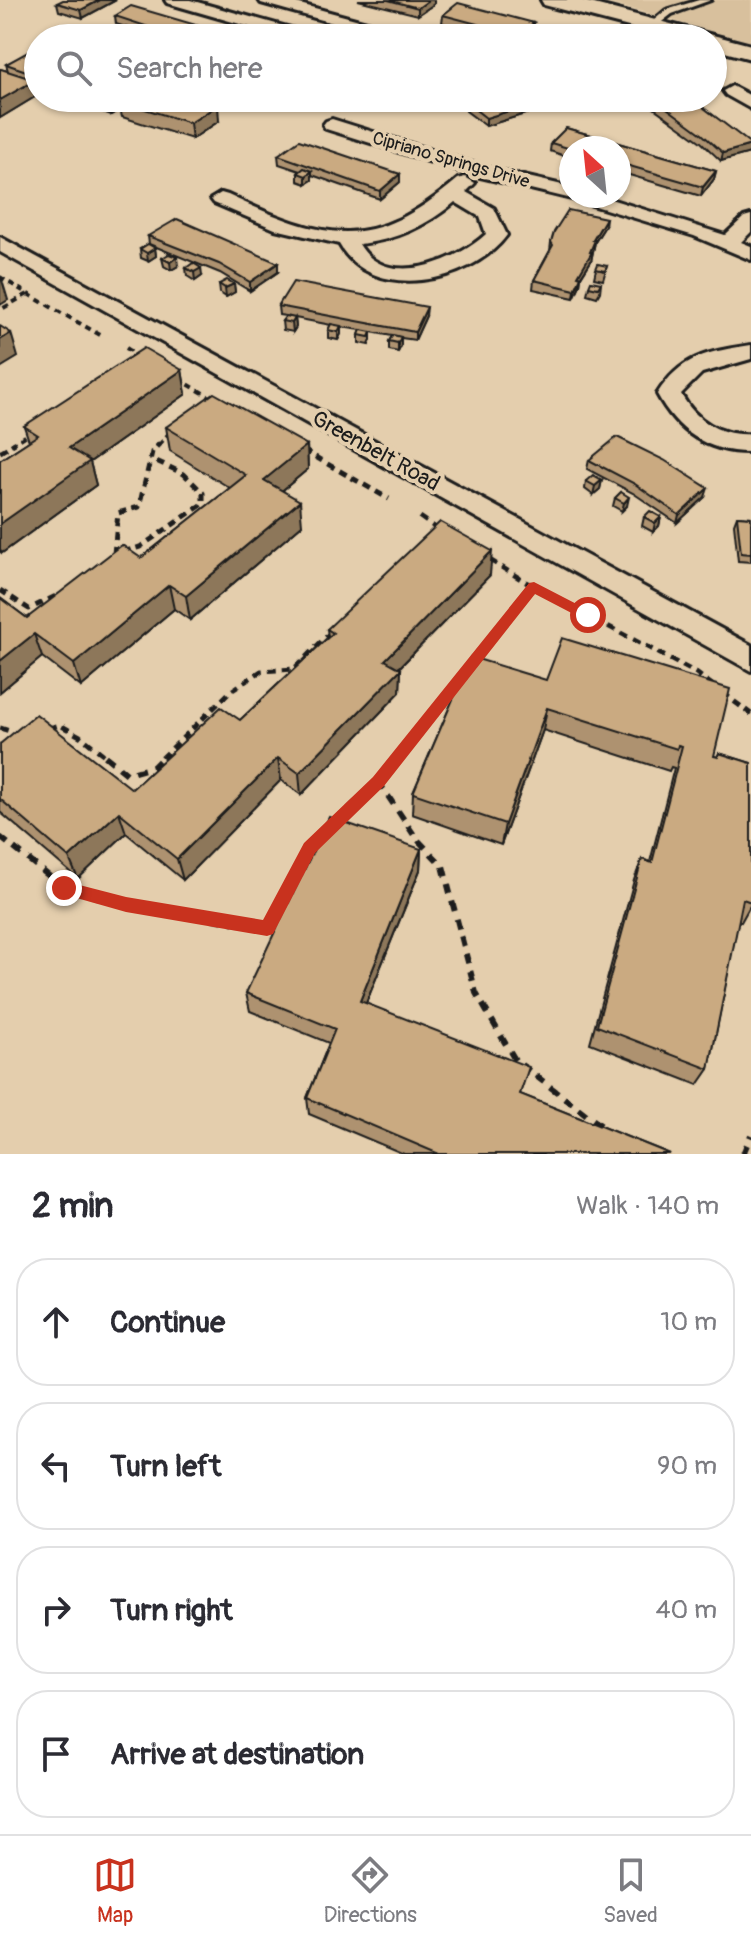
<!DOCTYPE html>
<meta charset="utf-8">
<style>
:root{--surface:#fff;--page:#f2f2f3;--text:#2b2b33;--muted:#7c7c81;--line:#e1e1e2;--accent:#c8321e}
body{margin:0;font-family:Pangolin,sans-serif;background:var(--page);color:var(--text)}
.compass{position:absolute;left:559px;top:136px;width:72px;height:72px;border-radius:50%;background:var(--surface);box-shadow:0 2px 6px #0004;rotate:333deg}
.stop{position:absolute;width:24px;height:24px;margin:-18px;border:6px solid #c8321e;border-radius:50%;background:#fff}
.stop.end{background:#c8321e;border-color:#fff;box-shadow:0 2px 8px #0008}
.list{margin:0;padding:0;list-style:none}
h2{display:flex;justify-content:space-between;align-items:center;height:104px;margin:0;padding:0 32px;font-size:34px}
h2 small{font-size:26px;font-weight:400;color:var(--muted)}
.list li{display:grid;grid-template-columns:52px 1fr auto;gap:24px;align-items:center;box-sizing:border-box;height:128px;margin:0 16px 16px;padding:0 16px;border:2px solid var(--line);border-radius:32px}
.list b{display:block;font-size:30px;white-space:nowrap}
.list em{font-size:26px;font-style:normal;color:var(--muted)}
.icon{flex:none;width:44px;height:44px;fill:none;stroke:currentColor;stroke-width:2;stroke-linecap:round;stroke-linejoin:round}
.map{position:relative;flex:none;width:751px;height:1154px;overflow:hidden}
.search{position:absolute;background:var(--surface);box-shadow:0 2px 6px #0004;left:24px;right:24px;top:24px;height:88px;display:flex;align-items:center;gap:20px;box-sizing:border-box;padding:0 28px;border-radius:44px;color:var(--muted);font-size:30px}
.sheet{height:680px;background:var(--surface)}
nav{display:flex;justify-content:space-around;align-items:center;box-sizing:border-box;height:112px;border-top:2px solid var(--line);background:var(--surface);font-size:22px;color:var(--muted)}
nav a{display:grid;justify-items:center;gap:4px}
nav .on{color:var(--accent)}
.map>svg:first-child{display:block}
</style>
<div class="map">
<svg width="751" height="1154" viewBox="0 0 751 1154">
<rect width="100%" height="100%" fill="#e4cead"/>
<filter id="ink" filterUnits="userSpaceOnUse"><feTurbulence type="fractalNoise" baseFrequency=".0125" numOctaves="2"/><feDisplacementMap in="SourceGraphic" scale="16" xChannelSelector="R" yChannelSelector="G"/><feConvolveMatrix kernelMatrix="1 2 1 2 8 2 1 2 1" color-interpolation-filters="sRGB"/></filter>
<g filter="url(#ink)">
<path fill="#d8c09d" d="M596,0h155v42l-107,-30z"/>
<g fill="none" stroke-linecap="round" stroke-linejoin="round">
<defs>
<path id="lane" d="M699,0h12l-39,14 -18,14 -7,-2 19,-16z"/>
<g id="street">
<path d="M165,0h25l122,34 2,4h-26l-121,-35z"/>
<path d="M259,0h26l126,34 2,4h-26l-126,-35z"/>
<path d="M651,21l8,5 -15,12h-19z"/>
<path d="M732,86l19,10v13l-25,-14 -3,-4z"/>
<path d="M332,119l153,48 86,20v9h30l124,39 19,-18 7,-2v17l-10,10 10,4v14l-57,-24 -122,-37 -100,-24 -146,-46 -3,-4 3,-4z"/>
<path d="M465,177l10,6 -9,9 28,16 13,27c-36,49 -135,68 -168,9l-64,-15 -61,-26 -3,-4 10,-6 7,2c99,46 143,58 230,-16zM455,202l25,15 6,17c-30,28 -100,56 -127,10 38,-4 67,-18 96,-42z"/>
<path d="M0,237l751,408v26l-751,-419z"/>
<path d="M751,345v14l-49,14 -21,21c15,27 39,42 70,40v18c-43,1 -74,-21 -94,-58 25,-39 51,-42 94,-49z"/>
</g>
<path id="secondary" d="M541,0h38l172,45v14l-38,-10v-11h-42l-127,-33z"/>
</defs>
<use href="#lane" stroke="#1c1c1c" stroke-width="6"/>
<use href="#street" stroke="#1c1c1c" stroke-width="6"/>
<use href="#secondary" stroke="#1c1c1c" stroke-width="6"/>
<g stroke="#1c1c1c" stroke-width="4" stroke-dasharray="6 5" stroke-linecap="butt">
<path d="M0,277l28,17 -28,16"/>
<path d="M28,294l74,42"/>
<path d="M126,348l13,8"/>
<path d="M179,379l33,19"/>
<path d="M11,445l22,-14"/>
<path d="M159,445l11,-13"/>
</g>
<g stroke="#1c1c1c" stroke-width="5" stroke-dasharray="8 6" stroke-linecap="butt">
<path d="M303,450l86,49"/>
<path d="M0,452l15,-9"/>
<path d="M420,517l17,12"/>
<path d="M123,552l17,-5 63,-43v-11l-19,-19 -34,-16"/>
<path d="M114,554l4,-41 21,-6 13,-55 8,-9"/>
<path d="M534,587l162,86 19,14"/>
<path d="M0,590l29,19 29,-14"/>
<path d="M473,661l61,-74 -46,-28"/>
<path d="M723,693l28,21"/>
<path d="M0,728l20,6"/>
<path d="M49,728l11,-3 20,11 28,22"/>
<path d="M162,758l69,-67 30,-20 33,-2 38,-38"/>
<path d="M396,758l71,-89"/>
</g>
<g stroke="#1c1c1c" stroke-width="6" stroke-dasharray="10 8" stroke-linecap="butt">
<path d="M105,756l22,18 26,-7 11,-11"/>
<path d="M378,781l38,57 27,28 33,127 39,67 93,71"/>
<path d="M336,822l42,-41 20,-25"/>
<path d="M0,837l64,51 62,16 141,24 42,-80 14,-13"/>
<path d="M743,1154l8,-19"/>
</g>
<use href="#lane" fill="#e4cead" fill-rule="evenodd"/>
<use href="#street" fill="#e4cead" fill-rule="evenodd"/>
<use href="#secondary" fill="#e4cead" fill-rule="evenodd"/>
</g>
<g fill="#ae926f" stroke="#1c1c1c" stroke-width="2">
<path d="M116,0l-33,18 -24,-7 -2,-8z"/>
<path d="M358,0h76v4l-16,11z"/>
<path d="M443,15l91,8 -1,7 -9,8h-23l-59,-15z"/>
<path d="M115,16l98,14 1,7 -54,1 -44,-14z"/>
<path d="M38,49v46l-38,23v-49l8,2 -2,-7z"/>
<path d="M62,98h132l25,23 -27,18 -70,-22 -2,-8 -9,6z"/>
<path d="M549,99l-1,8 -62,19 -20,-15 1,-8z"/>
<path d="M656,100l95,44 -1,9 -29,8 -20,-19 -47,-34z"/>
<path d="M566,128l150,43 -2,8 -13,17 -82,-24v-24h-48v10l-21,-7 1,-8z"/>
<path d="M278,155l122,19v8l-20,17 -68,-24v5l-6,4 -8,-3v-8l2,-2 -21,-7z"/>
<path d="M605,226l-10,16 -4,19 -10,16 -1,8 -6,13 -41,-9 1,-9 16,-29 1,-9z"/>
<path d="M148,236l130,36 -28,19 -30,-18 -71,-29z"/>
<path d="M155,248l1,8 -8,5 -7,-3 -1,-9z"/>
<path d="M162,258l16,8 -7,4 -7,-4z"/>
<path d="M607,266l-4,14 -9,-2 2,-9z"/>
<path d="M186,268l16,8 -7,5 -8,-5z"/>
<path d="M601,283l-1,9 -3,5 -10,-3 2,-8z"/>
<path d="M219,284h15l1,8 -9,5 -6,-4z"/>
<path d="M278,306l148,10 -11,24 -14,-2v8l-3,6 -9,-2v-9l3,-5 -21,-4v8l-2,5 -10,-2v-8l2,-5 -20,-3v7l-3,6 -10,-2v-8l3,-5 -36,-7 1,9 -3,5 -10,-2 -1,-9 4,-5 -7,-1z"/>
<path d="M182,370l4,24 -96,68 6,23 -94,68 -2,-1v-92l29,-19 -5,-15z"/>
<path d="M166,427l141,18 1,24 -25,21 19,35 -112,95 -16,-11 -93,78 -39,-30 -42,35v-94l27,20 114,-60 89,-70 -60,-37z"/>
<path d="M589,460l116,37 -28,26 -44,-30 -46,-24z"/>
<path d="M602,480l-2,9 -7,6 -8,-6 1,-8z"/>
<path d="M621,492l6,14 -5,5 -9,-5 2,-8z"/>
<path d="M737,516l14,1v45l-13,-1 -4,-37z"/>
<path d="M644,517h17l-2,9 -6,6 -11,-6z"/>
<path d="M490,575l-91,93 2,1 -1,23 -99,103 -20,-15 -98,100 -57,-47 -48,46 -78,-67v-68l132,45 108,-69 88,-83 -1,-8z"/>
<path d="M471,657l243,99 3,1 2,-4 32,10v141l-10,18 -3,-1 -29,148 -11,16 -108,-42 44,-163 8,-21 8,3 24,-94 -3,-1 -2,4 -126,-41 -42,115 -89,-31 1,-21z"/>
<path d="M421,849l-1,21 -54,133 154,91 150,60h-266l-95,-40 -2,-16 22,-55 -79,-32 -4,-18z"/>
</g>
<g fill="#8d775a" stroke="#1c1c1c" stroke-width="2">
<path d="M100,0h16l-33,18 -2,-8z"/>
<path d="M429,0h5v4l-16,11v-7z"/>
<path d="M534,23l-1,7 -9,8h-5v-3z"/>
<path d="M213,30l1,7 -1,1h-13z"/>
<path d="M35,80l3,15 -38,23v-18z"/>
<path d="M111,98h27l-19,3 1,8 -9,6 -3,-15z"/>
<path d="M574,98h16l-17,5z"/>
<path d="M549,99l-1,8 -62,19v-8z"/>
<path d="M218,105l1,16 -27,18 -2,-16z"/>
<path d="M751,145l-1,8 -29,8 2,-8z"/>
<path d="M312,171v9l-6,4v-8z"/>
<path d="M716,171l-2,8 -13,17 2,-9z"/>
<path d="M400,174v8l-20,17v-8z"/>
<path d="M606,218l-1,8 -10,16 -4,19 -15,23 2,-8 15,-36z"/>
<path d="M155,248l1,8 -8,5 -1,-8z"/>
<path d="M177,257l1,9 -7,4 -1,-8z"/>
<path d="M278,263v9l-28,19v-9z"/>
<path d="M201,268l1,8 -7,5 -1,-9z"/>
<path d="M0,277h1l7,23 -8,5z"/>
<path d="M581,277l-1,8 -6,13 1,-8z"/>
<path d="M234,284l1,8 -9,5 -1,-9z"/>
<path d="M427,307l-1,9 -11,24v-8z"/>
<path d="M295,318l1,9 -3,5 -1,-9z"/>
<path d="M341,326v8l-3,6v-8z"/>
<path d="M11,333l7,24 -18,11v-28z"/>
<path d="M401,337v9l-3,6v-9z"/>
<path d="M182,370l4,24 -96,68 6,23 -94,68 -2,-4v-25l69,-76z"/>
<path d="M307,445l1,24 -41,34 -3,-23z"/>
<path d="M602,480l-2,9 -7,6 2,-9z"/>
<path d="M708,488l-3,9 -28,26 2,-8z"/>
<path d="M629,497l-2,9 -5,5 2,-8z"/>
<path d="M300,501l2,24 -112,95 -4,-24z"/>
<path d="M661,517l-2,9 -6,6 2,-9z"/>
<path d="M492,551l-2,24 -105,107v-22z"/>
<path d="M169,585l5,24 -93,78 -7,-23z"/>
<path d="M34,634l8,23 -42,35v-31z"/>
<path d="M401,669l-1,23 -99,103 -2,-22z"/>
<path d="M547,708l-4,22 -42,115 4,-21z"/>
<path d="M278,758l3,22 -98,100 -6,-21z"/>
<path d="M119,812l7,21 -48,46 -9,-21z"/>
<path d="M421,849l-1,21 -60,148v-17z"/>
</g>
<g fill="#caaa81" stroke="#1c1c1c" stroke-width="2">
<path d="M63,0h37l-19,10 -24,-7z"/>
<path d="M388,0h41l-11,8z"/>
<path d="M458,3l76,20 -15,12 -76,-20z"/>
<path d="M131,6l82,24 -13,8h-18l-67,-22z"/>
<path d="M236,34l15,4h-21z"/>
<path d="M35,48l3,1v26l-32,-11z"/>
<path d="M0,69h1l34,11 -35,20z"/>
<path d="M124,98h70l24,7 -28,18 -71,-22z"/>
<path d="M482,98h66l1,1 -63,19 -19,-15z"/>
<path d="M663,98h28l60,46v1l-28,8 -21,-19 -46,-34z"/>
<path d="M566,128l150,43 -13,16 -84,-24v-15h-48v1l-20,-6z"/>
<path d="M299,140l101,34 -20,17 -102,-36z"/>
<path d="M304,168l8,3 -6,5 -8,-3z"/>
<path d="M568,210l38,8 -13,22h2l-5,12h2l-14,24 3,1 -6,13 -41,-10 19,-35 -2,-3 3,-10z"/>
<path d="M177,219l101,44 -28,19 -31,-18 -71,-28z"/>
<path d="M148,244l7,4 -8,5 -7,-4z"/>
<path d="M169,254l8,3 -7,5 -8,-4z"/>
<path d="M193,263l8,5 -7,4 -8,-4z"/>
<path d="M598,264l9,2 -2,5 -9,-2z"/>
<path d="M227,280l7,4 -9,4 -6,-4z"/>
<path d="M591,281l10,2 -3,5 -9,-2z"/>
<path d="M293,282l134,25 -12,25 -137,-26z"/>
<path d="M286,316l9,2 -3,5 -10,-2z"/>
<path d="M331,324l10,2 -3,6 -10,-2z"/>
<path d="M0,326l11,7 -11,7z"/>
<path d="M361,330l10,2 -2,5 -10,-2z"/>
<path d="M393,335l8,2 -3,6 -9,-2z"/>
<path d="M144,348l38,22 -113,78 21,13 -90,63v-64l38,-25 -14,-9z"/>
<path d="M214,393l93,52 -43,35 36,21 -114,95 -17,-11 -95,79 -40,-30 -34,27v-63l27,20 95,-73 19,13 105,-83 -80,-48z"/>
<path d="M617,437l47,23 44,28 -29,27 -44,-31 -46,-24z"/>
<path d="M593,475l9,5 -7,6 -9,-5z"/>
<path d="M621,492l8,5 -5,6 -9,-5z"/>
<path d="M650,511l11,6 -6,6 -11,-6z"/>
<path d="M737,516l14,1v37l-10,-1z"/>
<path d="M440,522l52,29 -107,109 16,9 -102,104 -21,-15 -101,101 -58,-47 -50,46 -69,-59v-55l36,-30 96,75 89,-82 19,13 93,-87 -6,-4z"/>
<path d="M562,638l168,51 -16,67 4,1 1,-4 32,10v139l-8,-3 -34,170 -112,-43 45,-167 10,4 30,-117 -4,-1 -1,4 -130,-41 -42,116 -92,-31 58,-136 75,23z"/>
<path d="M329,817l92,32 -61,152 169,66 -9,27 150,60h-231l-132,-56 28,-69 -89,-36z"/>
</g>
</g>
<path fill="#c8321e" d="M534,582l58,30v7h-9l-48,-25 -151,192 -69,67 -42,81 -6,2 -141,-24 -67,-19v-10l5,-2 62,16 137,23 41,-77 69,-66 156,-194z"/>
<g text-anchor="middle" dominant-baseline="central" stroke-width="8" stroke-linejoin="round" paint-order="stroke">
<g font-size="18" fill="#1c1c1c" stroke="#e4cead">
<text transform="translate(451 160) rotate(16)">Cipriano Springs Drive</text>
</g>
<g font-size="22" fill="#1c1c1c" stroke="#e4cead">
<text transform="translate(376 451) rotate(29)">Greenbelt Road</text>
</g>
</g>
</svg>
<svg class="compass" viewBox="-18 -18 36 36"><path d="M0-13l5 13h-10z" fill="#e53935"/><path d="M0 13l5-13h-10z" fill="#7c7c81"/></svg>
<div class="stop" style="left:588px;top:615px"></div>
<div class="stop end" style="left:64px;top:888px"></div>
<div class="search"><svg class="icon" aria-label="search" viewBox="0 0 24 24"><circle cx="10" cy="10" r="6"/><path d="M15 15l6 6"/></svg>Search here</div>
</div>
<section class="sheet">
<h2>2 min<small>Walk · 140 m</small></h2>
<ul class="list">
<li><svg class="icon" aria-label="ahead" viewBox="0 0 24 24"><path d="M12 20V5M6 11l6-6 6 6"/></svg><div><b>Continue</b></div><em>10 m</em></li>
<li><svg class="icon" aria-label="left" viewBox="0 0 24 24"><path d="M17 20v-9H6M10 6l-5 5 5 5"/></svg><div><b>Turn left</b></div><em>90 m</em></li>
<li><svg class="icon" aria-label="right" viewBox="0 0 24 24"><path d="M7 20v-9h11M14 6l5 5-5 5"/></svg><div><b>Turn right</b></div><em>40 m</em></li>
<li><svg class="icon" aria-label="arrive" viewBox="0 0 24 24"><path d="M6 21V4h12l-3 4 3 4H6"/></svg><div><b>Arrive at destination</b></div></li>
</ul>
</section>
<nav>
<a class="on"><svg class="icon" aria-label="map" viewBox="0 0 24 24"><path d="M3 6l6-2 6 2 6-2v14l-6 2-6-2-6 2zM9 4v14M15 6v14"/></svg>Map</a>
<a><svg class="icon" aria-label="directions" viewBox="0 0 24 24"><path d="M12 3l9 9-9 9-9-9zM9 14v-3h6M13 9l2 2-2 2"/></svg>Directions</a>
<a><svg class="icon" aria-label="saved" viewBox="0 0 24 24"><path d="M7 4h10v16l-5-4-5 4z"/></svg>Saved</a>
</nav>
